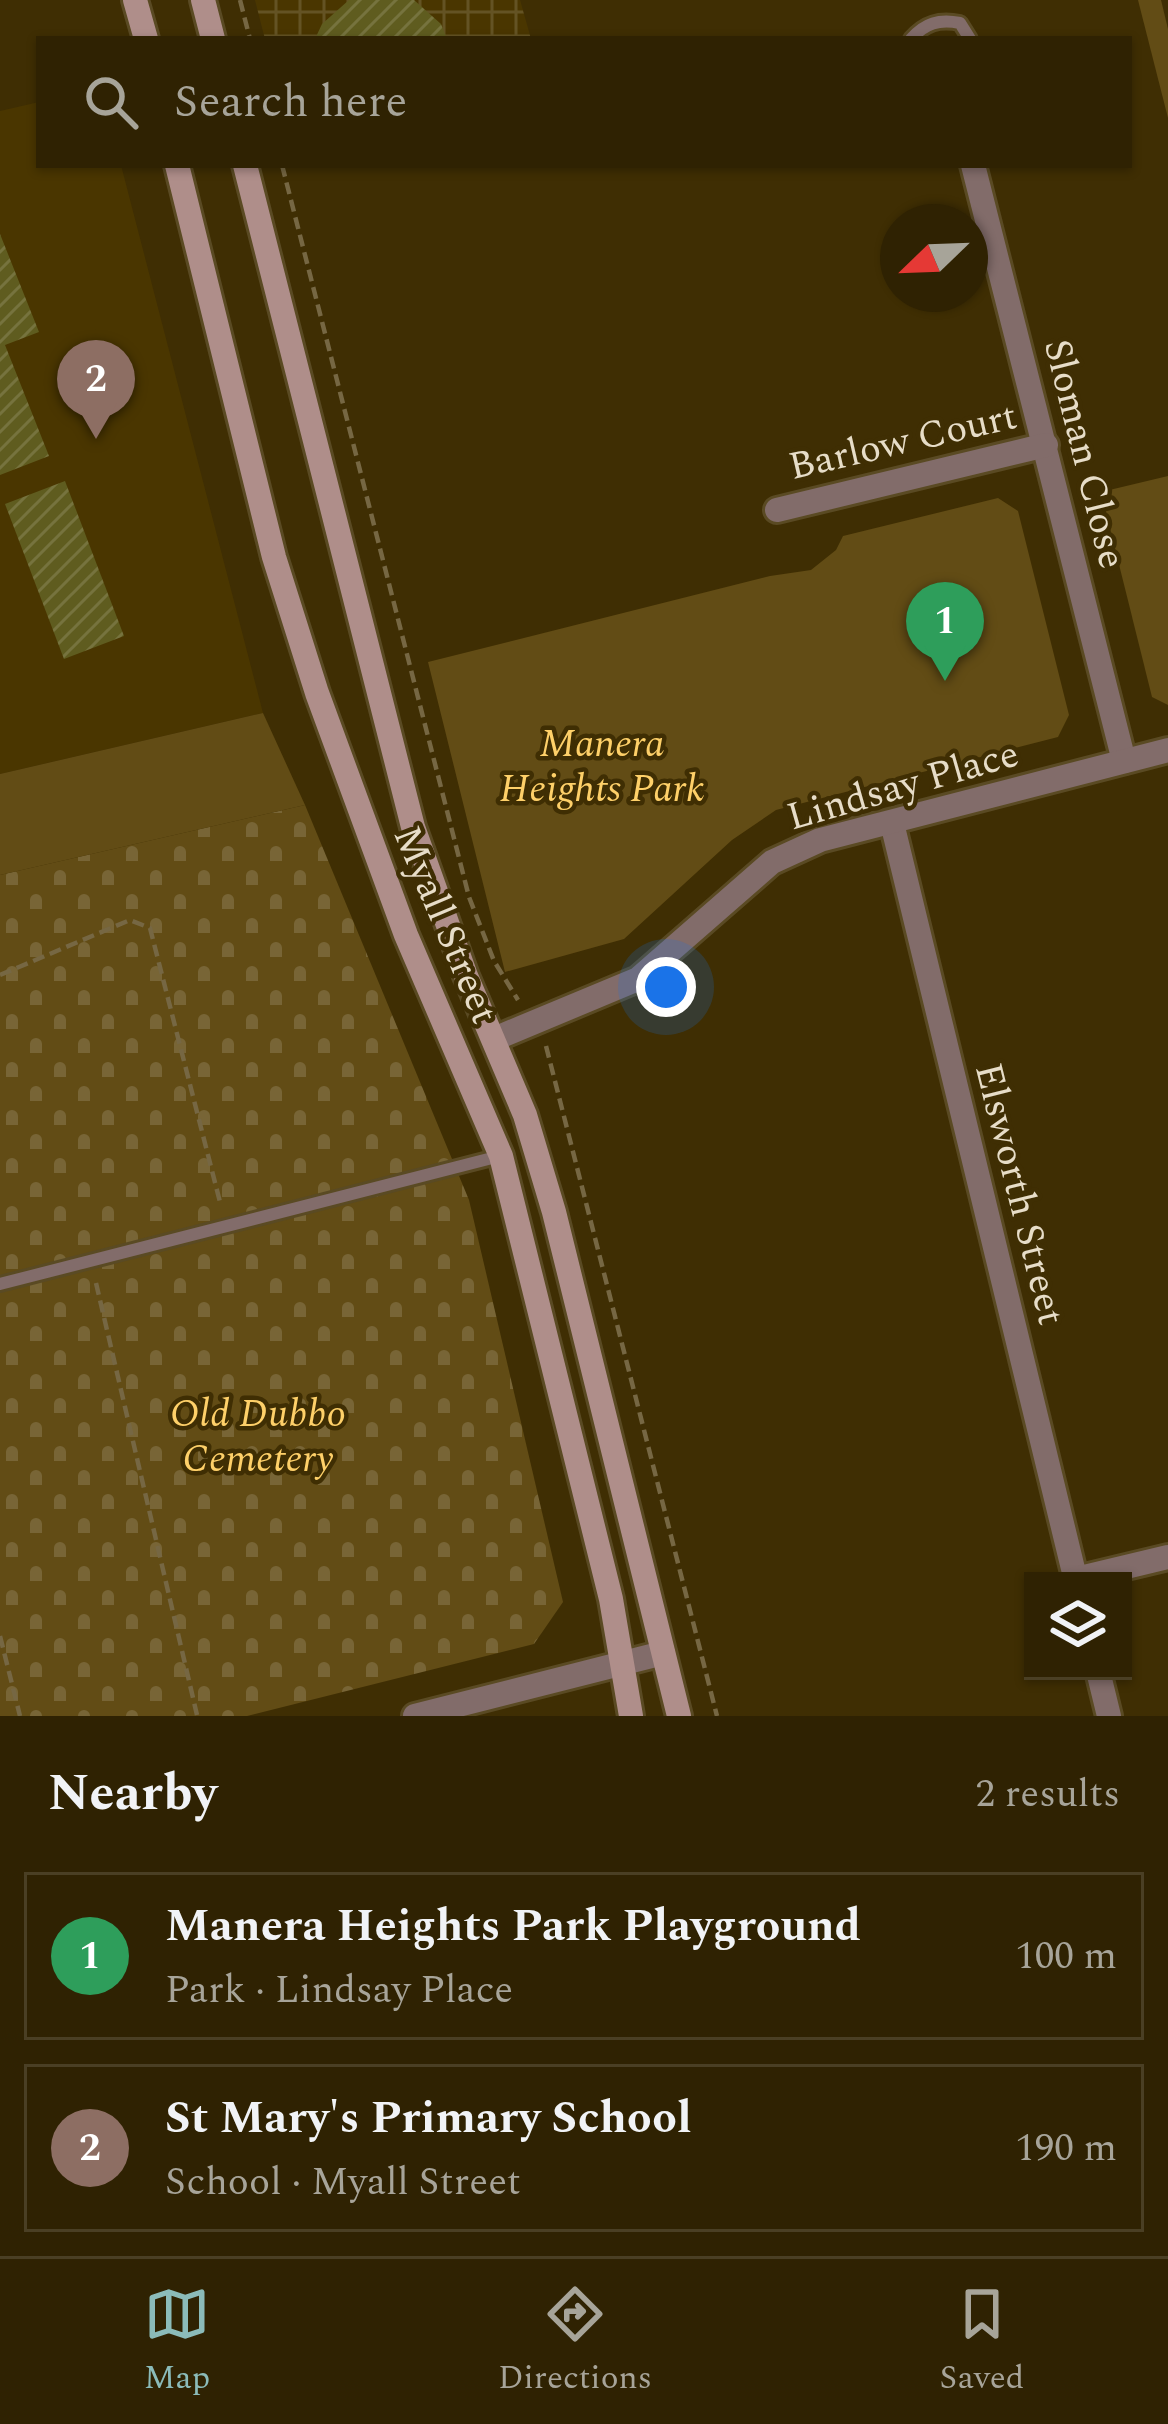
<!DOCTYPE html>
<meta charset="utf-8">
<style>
:root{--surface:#2f2202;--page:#3b2f11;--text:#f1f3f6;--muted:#a7a499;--line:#4a3f24;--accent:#8bbbb9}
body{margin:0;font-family:Spectral,serif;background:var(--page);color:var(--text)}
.controls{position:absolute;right:36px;bottom:36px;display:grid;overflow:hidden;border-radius:0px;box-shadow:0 3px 9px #0004}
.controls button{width:108px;height:108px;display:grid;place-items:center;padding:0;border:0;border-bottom:3px solid var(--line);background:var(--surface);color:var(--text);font:60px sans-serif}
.compass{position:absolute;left:880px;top:204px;width:108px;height:108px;border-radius:50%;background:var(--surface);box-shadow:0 3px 9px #0004;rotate:247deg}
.you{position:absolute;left:666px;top:987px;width:42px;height:42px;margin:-30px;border:9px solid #fff;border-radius:50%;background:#1a73e8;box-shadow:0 0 0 18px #1a73e833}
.badge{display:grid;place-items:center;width:78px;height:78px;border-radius:50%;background:var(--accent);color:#fff;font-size:39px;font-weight:700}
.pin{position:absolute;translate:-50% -99px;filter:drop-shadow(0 3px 6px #0008)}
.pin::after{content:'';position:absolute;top:63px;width:42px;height:36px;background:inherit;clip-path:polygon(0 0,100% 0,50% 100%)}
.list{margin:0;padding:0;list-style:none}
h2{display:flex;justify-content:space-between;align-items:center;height:156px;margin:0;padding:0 48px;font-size:51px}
h2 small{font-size:39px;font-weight:400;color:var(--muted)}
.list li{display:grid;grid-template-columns:78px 1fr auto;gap:36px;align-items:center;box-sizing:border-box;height:168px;margin:0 24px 24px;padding:0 24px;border:3px solid var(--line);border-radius:0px}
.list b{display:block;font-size:45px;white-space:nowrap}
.list p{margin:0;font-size:39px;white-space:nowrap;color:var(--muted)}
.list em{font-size:39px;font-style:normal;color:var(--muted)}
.icon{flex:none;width:66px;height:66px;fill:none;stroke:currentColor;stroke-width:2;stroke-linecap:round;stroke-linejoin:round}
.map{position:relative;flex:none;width:1168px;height:1716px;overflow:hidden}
.search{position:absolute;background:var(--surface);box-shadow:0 3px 9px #0004;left:36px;right:36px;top:36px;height:132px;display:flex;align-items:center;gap:30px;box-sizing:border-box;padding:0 42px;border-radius:0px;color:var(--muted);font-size:45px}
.sheet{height:540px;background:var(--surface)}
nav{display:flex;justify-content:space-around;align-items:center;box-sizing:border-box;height:168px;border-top:3px solid var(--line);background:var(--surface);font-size:33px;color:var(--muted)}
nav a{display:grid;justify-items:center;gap:6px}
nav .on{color:var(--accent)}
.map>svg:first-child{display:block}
</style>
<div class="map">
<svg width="1168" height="1716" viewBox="0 0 1168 1716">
<defs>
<pattern id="industrial-grid" width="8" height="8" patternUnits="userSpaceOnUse" patternTransform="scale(3)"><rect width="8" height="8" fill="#4a3600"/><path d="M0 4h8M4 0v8" fill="none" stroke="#645324"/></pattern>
<pattern id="cemetery-stones" width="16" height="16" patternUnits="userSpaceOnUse" patternTransform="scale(3)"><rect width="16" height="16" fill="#624c15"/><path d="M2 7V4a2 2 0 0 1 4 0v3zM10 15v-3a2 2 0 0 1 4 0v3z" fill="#786536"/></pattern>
<pattern id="building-hatch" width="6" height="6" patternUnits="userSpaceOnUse" patternTransform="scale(3)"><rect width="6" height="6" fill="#5f5c1f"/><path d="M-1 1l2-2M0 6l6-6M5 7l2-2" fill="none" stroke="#76733e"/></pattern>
</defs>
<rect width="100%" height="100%" fill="#3f2e03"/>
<path fill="#4a3600" d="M39,102v63h82l142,548 -263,61v-663z"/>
<path fill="url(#industrial-grid)" d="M255,0h265l11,39h-266z"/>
<path fill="url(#cemetery-stones)" d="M305,805l164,395 94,402 -29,42 -287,72h-247v-841z"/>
<g fill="#624c15">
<path d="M1138,0h23l7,29v89z"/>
<path d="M1168,476v229l-16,-8 -51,-205z"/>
<path d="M998,498l20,13 51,204 -11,22 -282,73 -44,30 -108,99 -119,33 -77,-310 342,-86 41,-6 25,-20 7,-14z"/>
<path d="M263,713l42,92 -305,70v-101z"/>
</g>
<g fill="url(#building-hatch)">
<path d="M349,0h65l27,24 6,15h-132l7,-15z"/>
<path d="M0,234l39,98 -34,13 44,111 -49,19z"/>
<path d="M65,481l59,155 -60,23 -59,-155z"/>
</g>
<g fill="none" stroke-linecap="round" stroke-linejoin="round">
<defs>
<g id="lane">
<path d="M911,39c14,-16 28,-20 49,-16l10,16"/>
<path d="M0,1284l500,-128"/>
</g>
<g id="street">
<path d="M973,165l151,596"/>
<path d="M777,510l269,-65"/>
<path d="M892,823l184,758"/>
<path d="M494,1039l144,-60 134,-117 48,-22 348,-90"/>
<path d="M1076,1579l92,-22"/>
<path d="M1098,1671l11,45"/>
<path d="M415,1716l248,-63"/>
</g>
<g id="secondary">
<path d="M135,0l11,39"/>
<path d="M203,0l10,39"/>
<path d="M177,165l97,392 43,136 89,242 95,221 110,443 20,117"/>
<path d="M245,165l168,662 53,149 59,139 29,97 125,504"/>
</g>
</defs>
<use href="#lane" stroke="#5a4a23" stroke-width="18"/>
<use href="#street" stroke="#5a4a23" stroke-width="30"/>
<use href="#secondary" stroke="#5a4a23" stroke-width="30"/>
<g stroke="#766743" stroke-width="4.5" stroke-dasharray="12 6" stroke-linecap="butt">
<path d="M240,0l10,39"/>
<path d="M282,165l187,732 25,64 24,39"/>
<path d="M0,975l130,-55 20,8 71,278"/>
<path d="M546,1046l171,670"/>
<path d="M96,1283l101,432"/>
<path d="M0,1636l20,80"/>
</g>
<use href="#lane" stroke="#826c6a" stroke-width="12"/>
<use href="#street" stroke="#826c6a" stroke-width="24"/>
<use href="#secondary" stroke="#af8e8a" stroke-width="24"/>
</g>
<g text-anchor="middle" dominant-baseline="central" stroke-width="9" stroke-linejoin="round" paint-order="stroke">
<g font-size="39" fill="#e7ddc8" stroke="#3f2e03">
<text transform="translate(903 442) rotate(-13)">Barlow Court</text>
<text transform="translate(1084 454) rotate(76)">Sloman Close</text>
<text transform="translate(903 786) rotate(-16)">Lindsay Place</text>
<text transform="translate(445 925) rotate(67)">Myall Street</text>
<text transform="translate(1019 1194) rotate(76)">Elsworth Street</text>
</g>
<g font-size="39" font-style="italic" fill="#fed069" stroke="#3f2e03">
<text x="602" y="744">Manera<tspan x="602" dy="45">Heights Park</tspan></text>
<text x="258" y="1414">Old Dubbo<tspan x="258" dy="45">Cemetery</tspan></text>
</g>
</g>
</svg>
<div class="controls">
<button><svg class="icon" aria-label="layers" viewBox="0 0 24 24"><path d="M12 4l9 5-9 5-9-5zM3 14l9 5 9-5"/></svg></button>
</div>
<svg class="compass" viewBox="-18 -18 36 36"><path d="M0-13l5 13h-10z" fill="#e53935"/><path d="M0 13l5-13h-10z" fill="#a7a499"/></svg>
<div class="you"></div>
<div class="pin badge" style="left:945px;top:681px;background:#2e9e5b">1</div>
<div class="pin badge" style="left:96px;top:439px;background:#8d6e63">2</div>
<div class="search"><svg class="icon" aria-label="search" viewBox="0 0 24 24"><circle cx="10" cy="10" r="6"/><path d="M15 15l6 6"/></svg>Search here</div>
</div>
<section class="sheet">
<h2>Nearby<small>2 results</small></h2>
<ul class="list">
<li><span class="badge" style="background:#2e9e5b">1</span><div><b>Manera Heights Park Playground</b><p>Park · Lindsay Place</p></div><em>100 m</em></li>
<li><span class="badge" style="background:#8d6e63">2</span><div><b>St Mary's Primary School</b><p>School · Myall Street</p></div><em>190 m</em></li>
</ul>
</section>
<nav>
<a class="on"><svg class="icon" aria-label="map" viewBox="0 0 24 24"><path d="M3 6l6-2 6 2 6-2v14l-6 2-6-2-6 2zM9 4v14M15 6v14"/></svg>Map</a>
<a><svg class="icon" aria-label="directions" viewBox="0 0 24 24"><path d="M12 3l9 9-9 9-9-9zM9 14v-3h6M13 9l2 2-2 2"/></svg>Directions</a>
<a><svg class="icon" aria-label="saved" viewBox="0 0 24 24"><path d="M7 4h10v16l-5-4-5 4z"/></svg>Saved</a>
</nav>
